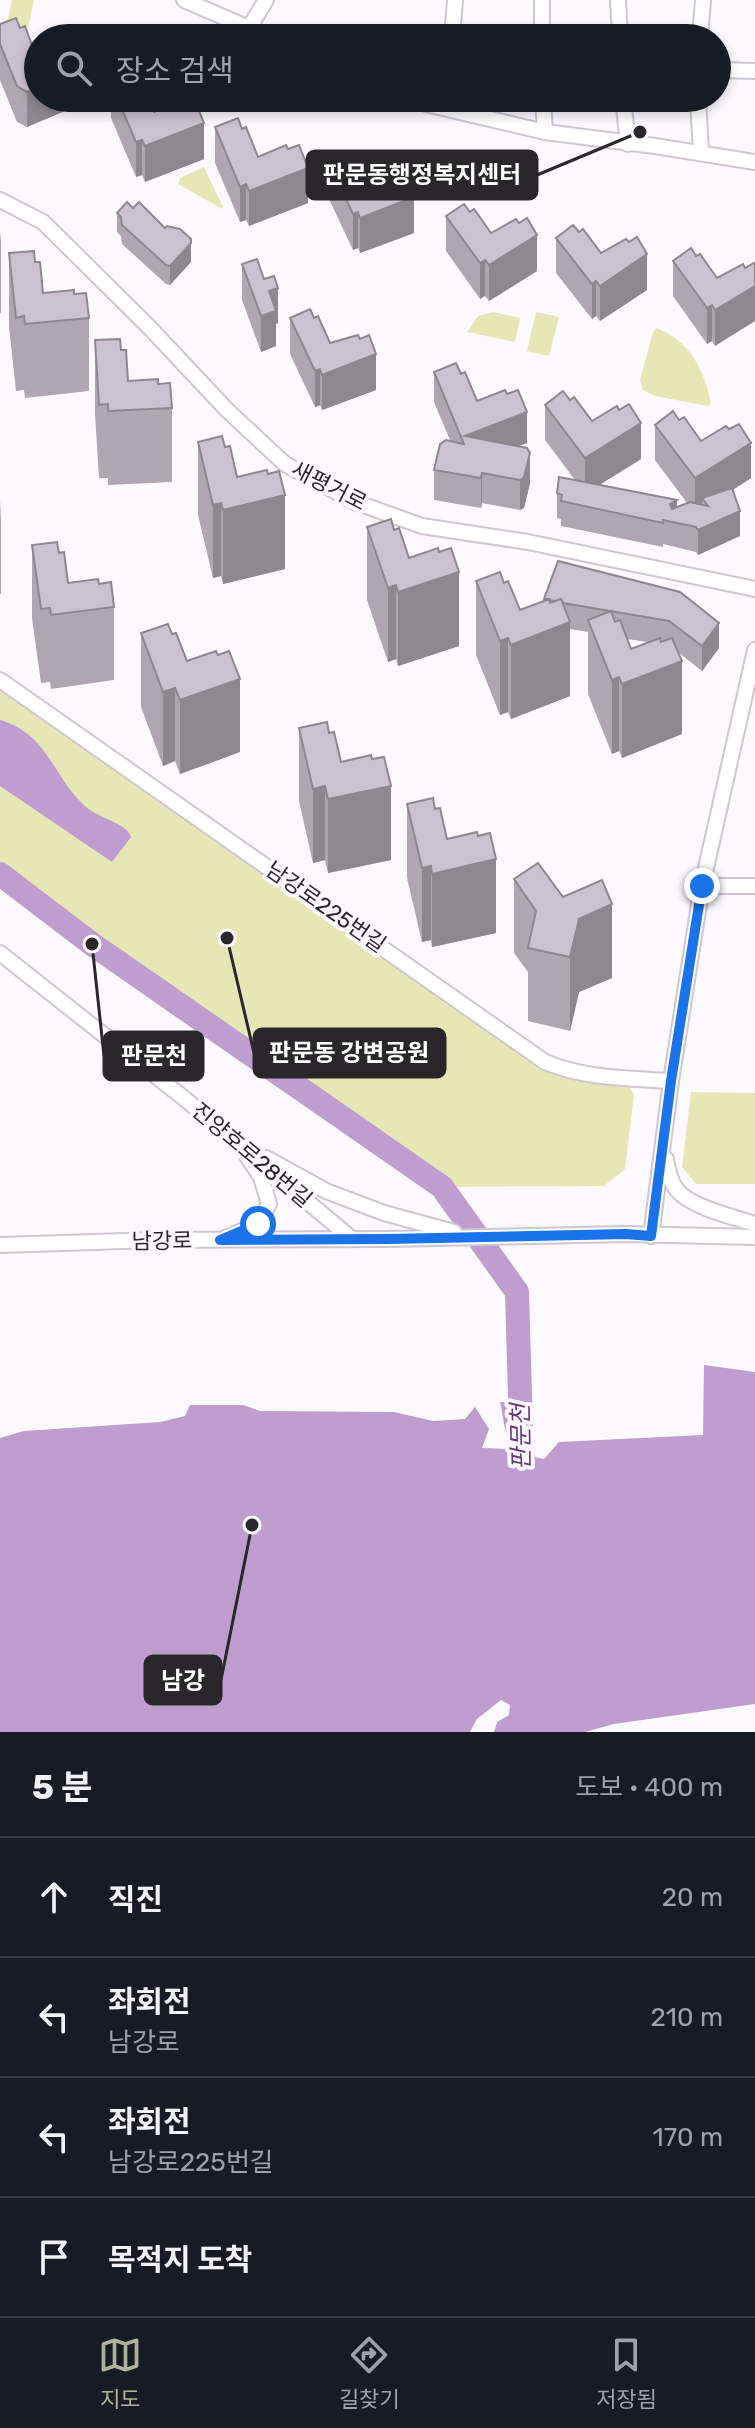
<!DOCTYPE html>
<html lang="ko">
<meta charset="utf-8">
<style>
:root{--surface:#171b24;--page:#20242c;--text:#f1f3f6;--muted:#9ea1a6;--line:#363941;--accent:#b1b29c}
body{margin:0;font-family:Rubik,"Noto Sans KR",sans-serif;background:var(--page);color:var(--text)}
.stop{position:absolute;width:24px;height:24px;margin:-18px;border:6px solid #1a73e8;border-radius:50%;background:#fff}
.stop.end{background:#1a73e8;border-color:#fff;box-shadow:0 2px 8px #0008}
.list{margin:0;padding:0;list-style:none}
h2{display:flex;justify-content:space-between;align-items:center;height:104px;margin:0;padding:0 32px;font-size:34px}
h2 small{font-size:26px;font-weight:400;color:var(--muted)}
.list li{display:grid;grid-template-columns:52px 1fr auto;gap:24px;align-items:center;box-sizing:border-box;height:120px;padding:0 32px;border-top:2px solid var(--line)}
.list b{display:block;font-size:30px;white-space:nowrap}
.list p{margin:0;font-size:26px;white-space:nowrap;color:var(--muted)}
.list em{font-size:26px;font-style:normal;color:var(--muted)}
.icon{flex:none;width:44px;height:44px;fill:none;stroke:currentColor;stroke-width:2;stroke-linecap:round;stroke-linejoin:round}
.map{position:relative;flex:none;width:755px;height:1732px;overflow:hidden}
.search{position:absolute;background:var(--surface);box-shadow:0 4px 12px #0003;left:24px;right:24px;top:24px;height:88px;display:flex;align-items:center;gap:20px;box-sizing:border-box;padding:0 28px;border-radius:44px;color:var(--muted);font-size:30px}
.sheet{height:584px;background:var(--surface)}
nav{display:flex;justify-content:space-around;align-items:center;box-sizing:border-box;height:112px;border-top:2px solid var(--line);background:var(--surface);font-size:22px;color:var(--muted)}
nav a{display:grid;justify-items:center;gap:4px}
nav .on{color:var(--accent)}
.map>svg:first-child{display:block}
</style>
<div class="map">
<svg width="755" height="1732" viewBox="0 0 755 1732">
<rect width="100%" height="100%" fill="#fdfaff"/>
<g fill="#e7e7b5">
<path d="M12,0h22l-6,28 -21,-5z"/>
<path d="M204,167l19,40 -1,2 -44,-25 2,-6z"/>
<path d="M493,312l27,6 -5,24 -48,-10 11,-16z"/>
<path d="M536,312l23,5 -10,39 -22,-5z"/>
<path d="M657,328c35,15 46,41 54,75l-3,3 -53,-10 -12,-6 -3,-10 13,-48z"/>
<path d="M0,687l547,381 20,9 61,8 6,9 -9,75 -21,17 -162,1 -442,-318z"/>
<path d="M691,1092l64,1v91h-59l-14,-17z"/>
</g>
<g fill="#bd9ece">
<path d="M0,720c49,14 53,58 86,87 12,11 41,16 45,30l-19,25 -112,-76z"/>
<path d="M704,1365l51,7v332l-141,20 -29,8h-91l3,-10 12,-7 1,-10 -9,-5 -24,19 -7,13h-470v-294l24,-7 136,-9 25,-6 5,-11h53l17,6 134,1 39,9 32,-2 10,-12 14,22 -7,19 27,1 -9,-47h18l-2,27 19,28 9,2 15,-17 144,-7z"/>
</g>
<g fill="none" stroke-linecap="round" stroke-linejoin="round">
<path stroke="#bd9ece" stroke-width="24" d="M0,874l92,70 350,243 75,105 5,174"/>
<defs>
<g id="minor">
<path d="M184,0l88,38"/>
<path d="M618,0l2,38"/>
<path d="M249,28l17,-28"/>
<path d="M452,38l3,-38"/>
<path d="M542,38v-38"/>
<path d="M700,38l3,-38"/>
<path d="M717,70l38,1"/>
<path d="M410,98l16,6 119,28 110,14 100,16"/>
<path d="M543,98l2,34"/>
<path d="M623,98l5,46"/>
<path d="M698,98l3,55"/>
<path d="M0,200l43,22 106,105 78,83 58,54 70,38 67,24 106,16 227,47"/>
<path d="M0,680l545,382c41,17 83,16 126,19"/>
<path d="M702,886h53"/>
<path d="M0,953l185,146 167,140"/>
<path d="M266,1158l60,33 58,22 70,19"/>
<path d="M666,1159c2,11 4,22 11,31 13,17 57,27 78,34"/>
<path d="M651,1236l20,-155 31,-195 53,-236"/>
<path d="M225,1238l33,-14 11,-20 -8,-27 -14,-21"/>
<path d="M0,1245l155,-5 232,-1 239,-5 129,3"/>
</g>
</defs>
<use href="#minor" stroke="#cec7d2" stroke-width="18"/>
<use href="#minor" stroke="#fff" stroke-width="14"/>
</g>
<g fill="#aea7b1" fill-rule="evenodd">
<path d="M0,24l20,4 16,28 50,42v4l-59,25 -10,-5 -17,-42z"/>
<path d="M111,98h38l5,14 50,47 -59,23 -3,-7 -6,2 -25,-59z"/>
<path d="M215,127l27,2 16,28 50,46 -59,23 -3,-6 -6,2 -25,-59z"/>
<path d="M328,161h24l17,25 45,47 -54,20 -2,-5 -5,2 -25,-53z"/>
<path d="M133,208l32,20 26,11v23l-21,23 -4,-1 -44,-40 -1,-8 -4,-4v-19z"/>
<path d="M470,212l21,21 46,38 -48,30 -4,-5 -5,3 -34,-48v-35z"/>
<path d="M579,232l22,21 46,37 -47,31 -4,-5 -4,3 -36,-46v-35z"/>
<path d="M0,233l1,7v73h-1z"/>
<path d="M9,253l26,9 8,31 31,1 15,24v73l-64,7 -1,-8 -8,1 -7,-64z"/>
<path d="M696,256l21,22 -2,68 -3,-5 -5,3 -34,-48v-35z"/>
<path d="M242,264l36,59 -2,1v22l-15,6 -19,-52z"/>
<path d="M290,318h24l16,25 46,47 -54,20 -2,-5 -5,2 -25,-53z"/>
<path d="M95,340l26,10 7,31 30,3 14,24v74l-64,3v-7h-9l-4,-64z"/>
<path d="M434,372l27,2 16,27 50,42 -9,3 12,37 -6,25 -4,2 -38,-7 -1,5 -47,-8v-30l16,-30 -16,-38z"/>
<path d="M570,400l22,21 49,38 -42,26 78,22 10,-4 -32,-43v-35l24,-5 22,21 50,37 -18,12 7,46 -42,19 -2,-3 -33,-8v3l-102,-21v-7l-4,-1v-25l18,-13 -30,-40v-35z"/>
<path d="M198,442l27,5 12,30 31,-3 17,95 -62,15 -2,-8 -8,2 -15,-63z"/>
<path d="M0,500l1,20v74h-1z"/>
<path d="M367,527l27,3 65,116 -61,20 -2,-7 -8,3 -21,-62z"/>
<path d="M32,545l27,8 9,30 31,1 15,23v73l-63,9 -1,-7 -9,1 -9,-65z"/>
<path d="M558,561l161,87 -17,23 -23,-18 3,81 -60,24 -3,-7 -7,3 -24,-60v-62l-18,-3v67l-59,23 -3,-7 -8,3 -24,-60v-74l28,2 16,27 24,-10zM627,639l21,3 -17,7z"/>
<path d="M141,633l31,1 68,118 -60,22 -5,-13 -12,5 -22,-59z"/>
<path d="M299,728l30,5 12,29 50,98 -63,13 -3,-13 -12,3 -14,-62z"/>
<path d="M407,804l28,5 12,30 31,-3 18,97 -64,14 -1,-7 -9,2 -15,-64z"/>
<path d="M514,879l98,99 -33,14 -9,39 -42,-10v-49l-14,-19z"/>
</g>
<g fill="#8d8890">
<path d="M38,87v11h48v4l-59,25v-35z"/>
<path d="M204,123v36l-59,23v-36z"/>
<path d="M142,140v35l-6,2v-35z"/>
<path d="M308,168v35l-59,23v-35z"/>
<path d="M246,184v36l-6,2v-35z"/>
<path d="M414,197v36l-54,20v-35z"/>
<path d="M358,212v36l-5,2v-36z"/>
<path d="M537,235v36l-48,30v-36z"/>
<path d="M191,243v19l-21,23v-19z"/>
<path d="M647,254v36l-47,31v-35z"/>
<path d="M485,260v36l-5,3v-36z"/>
<path d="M596,281v35l-4,3v-35z"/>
<path d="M755,286v35l-40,25v-36z"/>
<path d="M278,288v35l-2,1v22l-15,6v-36l8,-25z"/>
<path d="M712,305v36l-5,3v-36z"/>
<path d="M376,354v36l-54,20v-35z"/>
<path d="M320,369v36l-5,2v-36z"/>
<path d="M527,412v31l-62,23v-30z"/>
<path d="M641,423v36l-56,35v-36z"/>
<path d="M751,443v35l-44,28 -5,-8v11l-7,5v-36z"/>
<path d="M530,453v30l-6,25 -4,2v-30z"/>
<path d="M482,473v30l-1,5v-30z"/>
<path d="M285,495v74l-62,15v-74z"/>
<path d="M677,500v23l-7,-19z"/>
<path d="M221,503v73l-8,2v-73z"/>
<path d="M740,511v25l-42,19v-25z"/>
<path d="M459,572v74l-61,20v-74z"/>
<path d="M396,585v74l-8,3v-74z"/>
<path d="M570,622v74l-59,23v-74z"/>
<path d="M719,623v25l-17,23v-25z"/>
<path d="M508,638v74l-8,3v-74z"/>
<path d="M682,661v73l-60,24v-74z"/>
<path d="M619,677v74l-7,3v-74z"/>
<path d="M240,679v73l-60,22v-74z"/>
<path d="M175,688v73l-12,5v-74z"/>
<path d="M325,786v74l-12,3v-74z"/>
<path d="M391,786v74l-63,13v-74z"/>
<path d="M496,859v74l-64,14v-73z"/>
<path d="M431,866v74l-9,2v-74z"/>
<path d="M612,904v74l-33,14 -9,39v-74l9,-38z"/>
</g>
<g fill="#cac2ce" stroke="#8d8890" stroke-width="2">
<path d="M16,18l4,10 5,-2 11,30 2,-1v32l-11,5 -10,-6 -17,-42v-20z"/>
<path d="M117,98h32l5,14 29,-11 1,4 11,-4 9,22 -59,23 -3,-6 -6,2z"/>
<path d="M238,118l4,11 4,-2 12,30 28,-12 2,4 11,-4 9,23 -59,23 -3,-7 -6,3 -25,-60z"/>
<path d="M348,152l4,9 4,-2 13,27 27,-9 2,5 9,-4 7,19 -54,21 -2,-6 -5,2 -25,-53z"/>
<path d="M127,202l6,6 6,-6 26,26 2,-2 13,3 11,10v4l-21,23 -4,-1 -44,-40 -1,-8 -4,-4z"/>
<path d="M464,204l6,8 4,-3 17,24 25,-14 3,4 8,-5 10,17 -48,30 -4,-5 -5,3 -34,-47z"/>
<path d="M573,225l6,7 4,-3 18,24 25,-14 3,3 8,-5 10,17 -47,32 -4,-5 -4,3 -36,-46z"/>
<path d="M691,248l5,8 4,-2 17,24 26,-14 2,4 9,-5 1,2v21l-40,24 -3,-5 -5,3 -34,-47z"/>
<path d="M34,251l1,11h5l3,31 31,-3v4l12,-1 3,25 -64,6 -1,-8 -8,2 -7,-65z"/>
<path d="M257,259l7,20 10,-3 4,12 -9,3 7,20 -15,5 -19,-52z"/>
<path d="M310,309l4,9 4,-2 12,27 28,-8 2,4 9,-4 7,19 -54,21 -2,-6 -5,2 -25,-53z"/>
<path d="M120,339l1,11h5l2,31 30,-2v5l12,-1 2,25 -64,3v-7l-9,1 -4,-65z"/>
<path d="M456,363l5,11 4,-2 12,29 28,-11 2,4 11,-4 9,22 -62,24 62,12 3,5 -6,24 -4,3 -38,-7 -1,5 -47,-8 6,-26 6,-4 18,4 -30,-72z"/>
<path d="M563,391l7,9 4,-3 18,24 25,-15 2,4 10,-6 12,19 -56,35 -40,-53z"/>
<path d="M673,411l6,9 5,-3 17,24 25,-15 3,3 10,-5 12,19 -56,35 -40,-53z"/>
<path d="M222,436l3,11 5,-1 7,31 30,-7 1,4 11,-3 6,24 -62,15 -2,-7 -8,2 -15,-63z"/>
<path d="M559,477l118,23 -7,4 2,5 18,-7 18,4 -6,-8 30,-10 8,23 -42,19 -2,-3 -33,-7v3l-102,-22 1,-6 -5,-2z"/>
<path d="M391,519l3,11 5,-2 10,30 29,-10 1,4 12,-4 8,24 -61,20 -2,-7 -8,3 -21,-61z"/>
<path d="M57,542l2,11 5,-1 4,31 30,-4 1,5 12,-2 3,25 -63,8 -1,-7 -9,1 -9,-64z"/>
<path d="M558,561l122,31 39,31 -17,23 -33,-25 -106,-18 -2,-4 -6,2 -6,-1v-1h-5z"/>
<path d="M500,572l4,11 4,-2 12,29 29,-11 1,4 11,-4 9,23 -59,23 -3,-7 -8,3 -24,-60z"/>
<path d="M611,611l4,11 5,-2 11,29 29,-11 1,4 11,-4 10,23 -60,23 -3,-7 -7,3 -24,-60z"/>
<path d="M168,624l4,10 4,-1 11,28 29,-10 2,4 11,-4 11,28 -60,21 -5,-12 -12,4 -22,-59z"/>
<path d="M327,722l2,11 5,-1 7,30 30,-7 1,4 12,-2 7,29 -63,13 -3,-13 -12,3 -14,-61z"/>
<path d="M433,798l2,11 5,-1 7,31 30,-7 1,4 12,-3 6,26 -64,15 -1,-8 -9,2 -15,-64z"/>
<path d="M538,863l25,34 39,-17 10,24 -33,15 -9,38 -42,-9 8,-37 -22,-32z"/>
</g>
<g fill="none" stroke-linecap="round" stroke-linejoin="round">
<path stroke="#1a73e8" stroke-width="10" d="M258,1224l-38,16 167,-1 239,-5 25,2 20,-155 31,-195"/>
</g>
<g text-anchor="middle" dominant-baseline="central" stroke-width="8" stroke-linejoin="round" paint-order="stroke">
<g font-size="22" fill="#2a272b" stroke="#fdfaff">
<text transform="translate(329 486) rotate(27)">새평거로</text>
<text transform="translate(326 907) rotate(35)">남강로225번길</text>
<text transform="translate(252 1155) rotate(40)">진양호로28번길</text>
<text transform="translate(162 1241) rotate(-1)">남강로</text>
</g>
<g font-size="24" font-style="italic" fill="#633a76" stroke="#fdfaff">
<text transform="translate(521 1437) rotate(-91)">판문천</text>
</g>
</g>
<path fill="none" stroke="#2a272b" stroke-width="3" d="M640 132L537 175M227 938L254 1053M92 944L104 1056M252 1525L221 1680"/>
<g fill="#2a272b" stroke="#fdfaff" stroke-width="3">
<circle cx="640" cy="132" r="8"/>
<circle cx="227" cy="938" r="8"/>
<circle cx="92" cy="944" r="8"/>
<circle cx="252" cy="1525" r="8"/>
</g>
<g fill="#2a272b" stroke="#2a272b" stroke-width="3">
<rect x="307" y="151" width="230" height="48" rx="8"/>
<rect x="254" y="1029" width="191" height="48" rx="8"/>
<rect x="104" y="1032" width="99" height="48" rx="8"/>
<rect x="145" y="1656" width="76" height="48" rx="8"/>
</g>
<g font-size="24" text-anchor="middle" font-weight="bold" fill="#fff">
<text x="422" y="183">판문동행정복지센터</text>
<text x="349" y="1061">판문동 강변공원</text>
<text x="154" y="1064">판문천</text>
<text x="183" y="1689">남강</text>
</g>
</svg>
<div class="stop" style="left:258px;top:1224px"></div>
<div class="stop end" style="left:702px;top:886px"></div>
<div class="search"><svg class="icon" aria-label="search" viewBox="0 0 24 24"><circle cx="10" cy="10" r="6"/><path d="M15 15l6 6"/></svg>장소 검색</div>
</div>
<section class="sheet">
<h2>5 분<small>도보 · 400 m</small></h2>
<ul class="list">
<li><svg class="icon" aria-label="ahead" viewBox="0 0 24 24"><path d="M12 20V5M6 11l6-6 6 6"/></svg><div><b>직진</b></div><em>20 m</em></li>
<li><svg class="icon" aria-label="left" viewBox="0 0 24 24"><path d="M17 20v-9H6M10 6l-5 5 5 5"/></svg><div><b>좌회전</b><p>남강로</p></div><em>210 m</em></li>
<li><svg class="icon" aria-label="left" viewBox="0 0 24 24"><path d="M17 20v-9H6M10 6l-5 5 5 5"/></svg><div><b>좌회전</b><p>남강로225번길</p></div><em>170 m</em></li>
<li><svg class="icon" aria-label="arrive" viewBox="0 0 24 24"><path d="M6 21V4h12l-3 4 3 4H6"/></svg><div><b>목적지 도착</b></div></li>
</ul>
</section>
<nav>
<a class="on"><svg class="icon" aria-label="map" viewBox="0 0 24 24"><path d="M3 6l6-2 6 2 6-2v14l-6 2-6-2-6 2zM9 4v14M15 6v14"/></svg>지도</a>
<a><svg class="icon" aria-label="directions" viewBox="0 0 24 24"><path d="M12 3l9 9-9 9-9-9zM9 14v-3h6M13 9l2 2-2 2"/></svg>길찾기</a>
<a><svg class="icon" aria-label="saved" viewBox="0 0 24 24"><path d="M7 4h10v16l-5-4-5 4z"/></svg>저장됨</a>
</nav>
